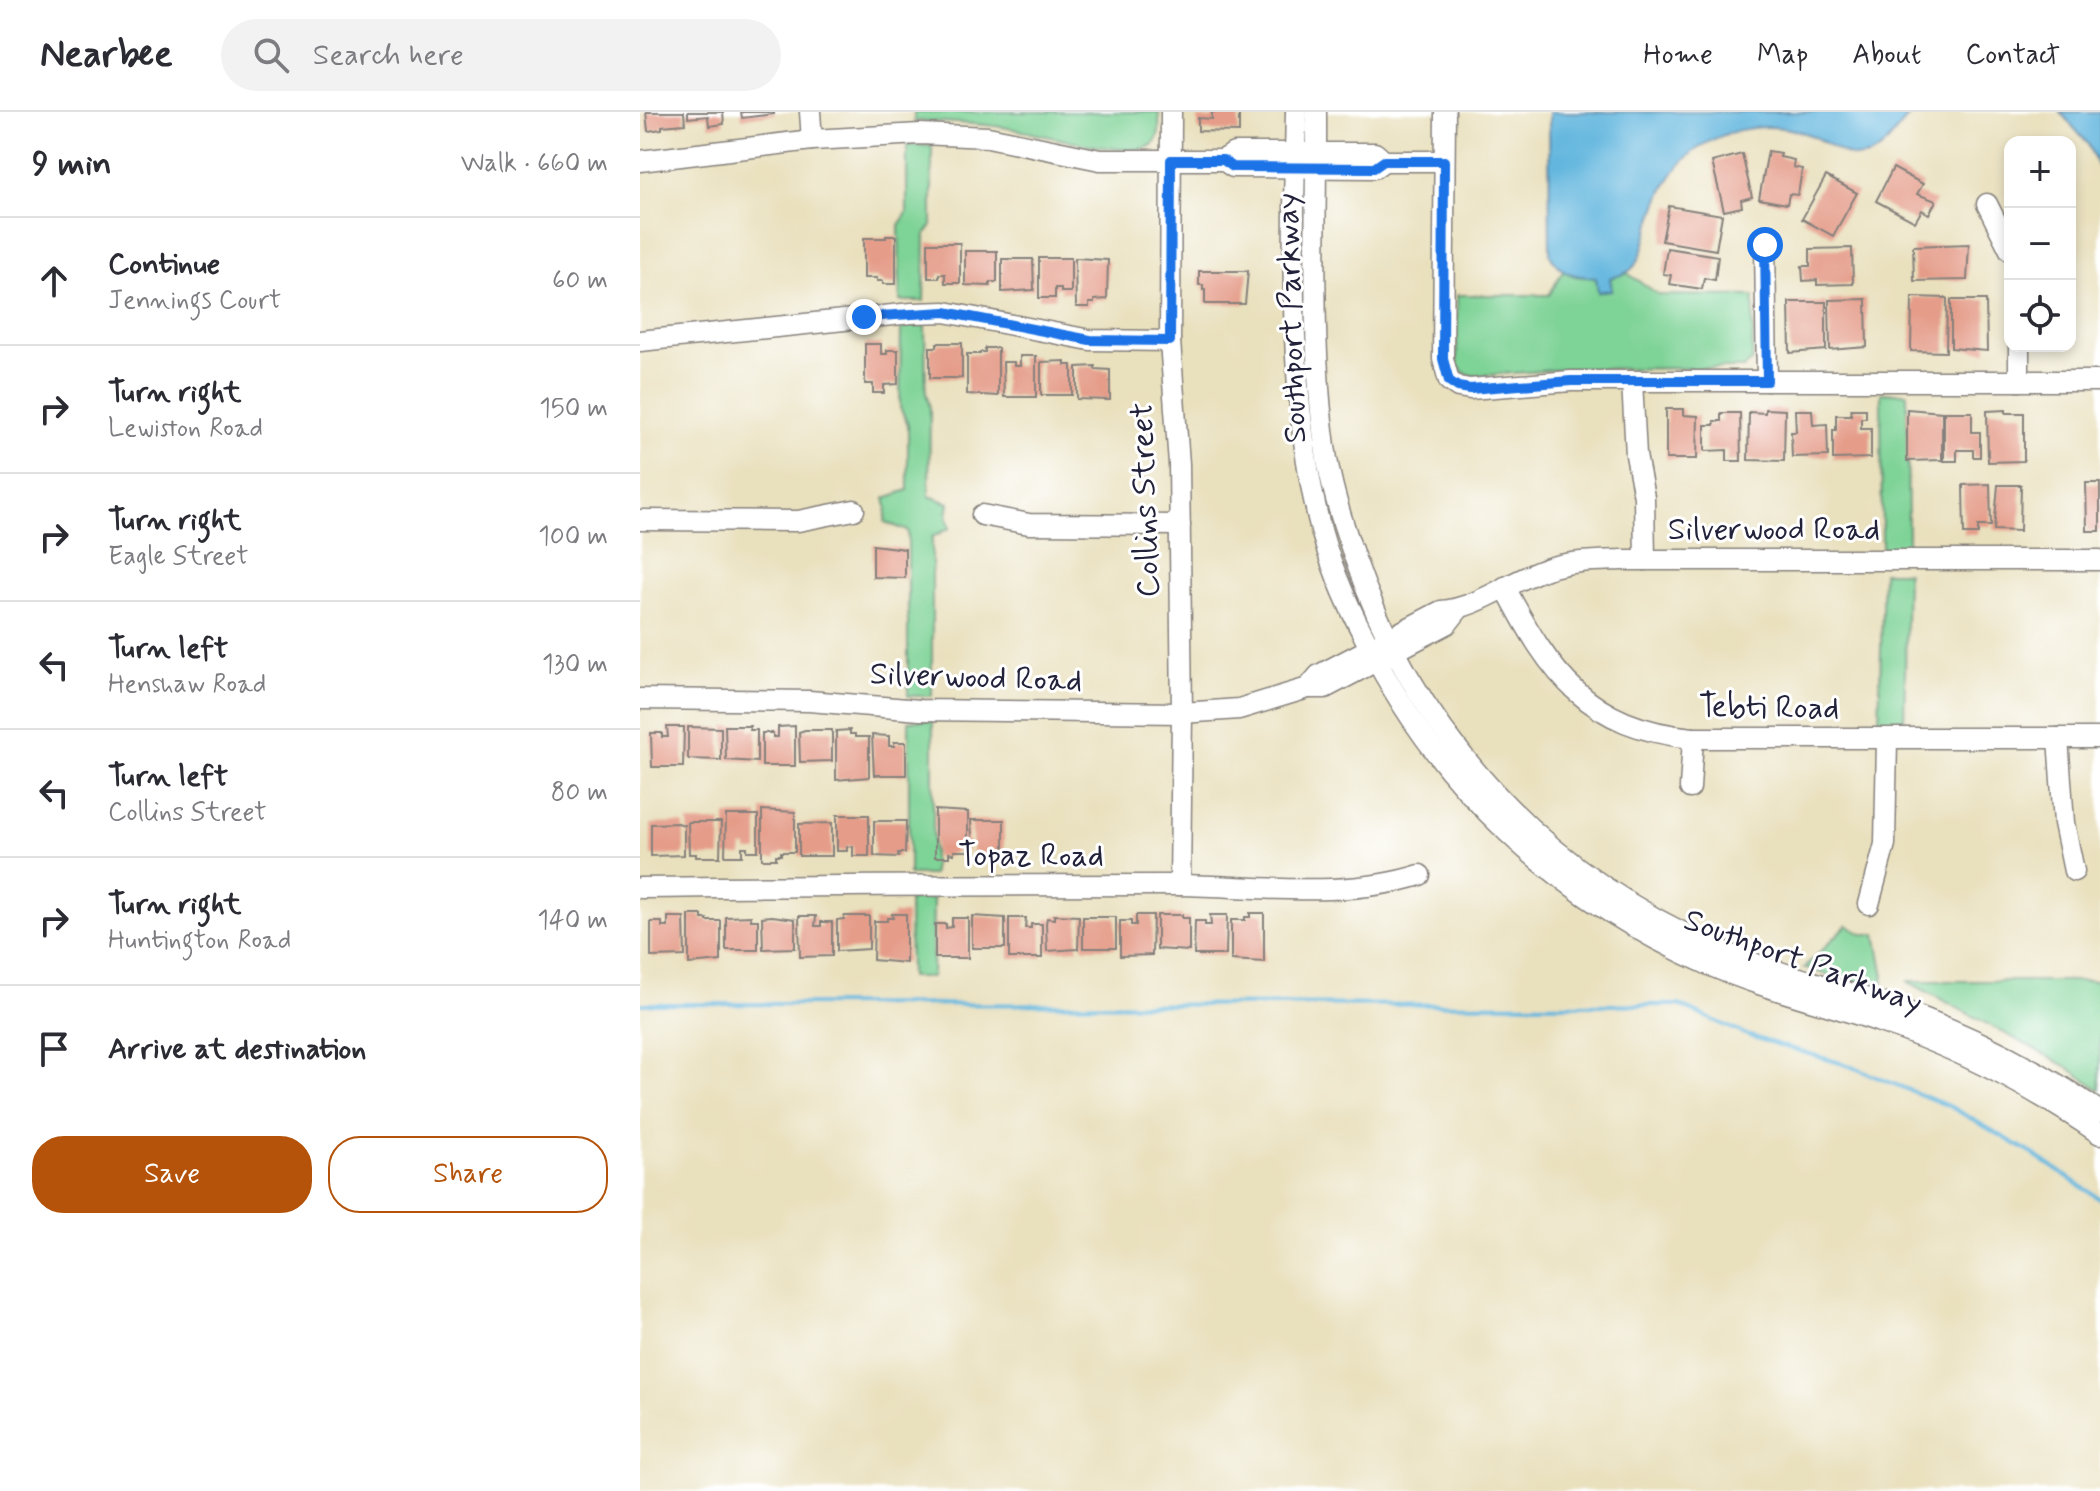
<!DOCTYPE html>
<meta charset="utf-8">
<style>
:root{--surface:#fff;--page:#f2f2f3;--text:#2b2b33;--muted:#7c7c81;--line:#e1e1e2;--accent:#b45309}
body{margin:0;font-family:Mynerve,sans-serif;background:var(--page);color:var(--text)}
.controls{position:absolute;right:24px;top:24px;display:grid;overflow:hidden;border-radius:16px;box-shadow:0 4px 12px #0003}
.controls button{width:72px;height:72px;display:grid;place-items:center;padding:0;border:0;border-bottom:2px solid var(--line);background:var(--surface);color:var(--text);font:40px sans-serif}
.stop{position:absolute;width:24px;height:24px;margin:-18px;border:6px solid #1a73e8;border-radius:50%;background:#fff}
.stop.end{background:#1a73e8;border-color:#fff;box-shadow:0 2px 8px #0008}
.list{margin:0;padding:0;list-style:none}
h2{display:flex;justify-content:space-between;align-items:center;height:104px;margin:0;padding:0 32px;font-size:34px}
h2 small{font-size:26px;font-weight:400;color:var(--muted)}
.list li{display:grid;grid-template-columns:52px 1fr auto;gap:24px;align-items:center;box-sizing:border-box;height:128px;padding:0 32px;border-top:2px solid var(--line)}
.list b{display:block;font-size:30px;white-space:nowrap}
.list p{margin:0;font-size:26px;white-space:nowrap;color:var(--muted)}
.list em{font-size:26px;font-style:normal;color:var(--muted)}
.actions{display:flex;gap:16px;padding:24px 32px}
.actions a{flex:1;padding:18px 0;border:2px solid var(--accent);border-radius:32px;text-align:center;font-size:28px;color:var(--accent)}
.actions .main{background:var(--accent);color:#fff}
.icon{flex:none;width:44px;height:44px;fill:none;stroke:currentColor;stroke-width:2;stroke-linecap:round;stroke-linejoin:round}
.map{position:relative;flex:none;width:1460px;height:1379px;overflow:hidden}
header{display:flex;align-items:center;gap:48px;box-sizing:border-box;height:112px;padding:0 40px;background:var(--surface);border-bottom:2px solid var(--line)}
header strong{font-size:38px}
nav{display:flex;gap:44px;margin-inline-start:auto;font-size:28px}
.search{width:560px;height:72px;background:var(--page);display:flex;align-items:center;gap:20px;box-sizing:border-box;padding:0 28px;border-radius:44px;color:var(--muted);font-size:30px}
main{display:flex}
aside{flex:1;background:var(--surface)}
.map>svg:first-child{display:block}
</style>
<header>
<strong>Nearbee</strong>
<div class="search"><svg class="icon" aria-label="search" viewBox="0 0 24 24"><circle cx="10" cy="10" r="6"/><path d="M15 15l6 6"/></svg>Search here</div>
<nav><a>Home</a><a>Map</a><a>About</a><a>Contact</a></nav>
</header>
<main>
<aside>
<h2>9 min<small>Walk · 660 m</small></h2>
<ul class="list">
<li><svg class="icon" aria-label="ahead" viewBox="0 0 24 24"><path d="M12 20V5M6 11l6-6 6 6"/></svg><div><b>Continue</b><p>Jennings Court</p></div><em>60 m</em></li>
<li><svg class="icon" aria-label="right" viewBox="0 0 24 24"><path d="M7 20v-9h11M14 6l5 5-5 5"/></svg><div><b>Turn right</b><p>Lewiston Road</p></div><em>150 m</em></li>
<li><svg class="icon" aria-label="right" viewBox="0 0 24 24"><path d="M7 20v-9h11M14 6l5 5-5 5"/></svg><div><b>Turn right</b><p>Eagle Street</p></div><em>100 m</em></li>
<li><svg class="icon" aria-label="left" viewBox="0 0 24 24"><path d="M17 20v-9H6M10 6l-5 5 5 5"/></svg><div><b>Turn left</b><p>Henshaw Road</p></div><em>130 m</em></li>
<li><svg class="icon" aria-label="left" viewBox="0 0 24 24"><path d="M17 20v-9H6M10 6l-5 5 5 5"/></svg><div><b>Turn left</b><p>Collins Street</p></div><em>80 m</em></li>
<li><svg class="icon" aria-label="right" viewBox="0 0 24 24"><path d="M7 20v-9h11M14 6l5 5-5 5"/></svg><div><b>Turn right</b><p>Huntington Road</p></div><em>140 m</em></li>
<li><svg class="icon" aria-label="arrive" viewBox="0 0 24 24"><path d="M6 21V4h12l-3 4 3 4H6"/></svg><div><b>Arrive at destination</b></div></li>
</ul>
<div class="actions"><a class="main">Save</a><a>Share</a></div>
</aside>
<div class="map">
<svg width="1460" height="1379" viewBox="0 0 1460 1379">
<rect width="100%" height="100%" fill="#fff"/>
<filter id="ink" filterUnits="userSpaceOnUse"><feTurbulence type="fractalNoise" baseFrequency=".0125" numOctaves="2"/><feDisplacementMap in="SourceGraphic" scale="16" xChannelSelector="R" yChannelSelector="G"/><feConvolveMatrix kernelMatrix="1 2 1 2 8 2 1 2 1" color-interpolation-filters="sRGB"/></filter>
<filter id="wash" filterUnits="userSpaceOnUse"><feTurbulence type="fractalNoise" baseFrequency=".006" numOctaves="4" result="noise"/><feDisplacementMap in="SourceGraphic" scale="32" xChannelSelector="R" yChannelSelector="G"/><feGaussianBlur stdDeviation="1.8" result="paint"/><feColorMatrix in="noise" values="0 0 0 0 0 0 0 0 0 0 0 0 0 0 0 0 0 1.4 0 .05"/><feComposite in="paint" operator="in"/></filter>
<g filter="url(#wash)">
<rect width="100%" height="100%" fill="#e9e0bd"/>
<g fill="#7ed396" stroke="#507a68" stroke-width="2">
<path d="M274,0h245c0,11 3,28 -9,34 -24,13 -118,-15 -148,-19 -29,-4 -58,-5 -88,-6z"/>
<path d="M267,33l25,1v79l-7,10 -1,66h-24l-1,-76 8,-12z"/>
<path d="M923,159l12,5 21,2 3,14 11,-15 17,-4 32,22 95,1 -2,66 -9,6h-5l-171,1 -93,7 -10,-3 -7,-8v-70h92z"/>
<path d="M261,214h24l1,67 4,15 -1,88 20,7 -2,13 3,12 -18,9v159h-24v-165l-23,-9 2,-15 -2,-9 23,-8v-66l-8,-16z"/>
<path d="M1241,281h26l1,155h-26z"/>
<path d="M1243,460h24l-3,154h-25z"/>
<path d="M293,608v155h-24v-154z"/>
<path d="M269,787h24l-1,78h-22z"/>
<path d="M1207,813l15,9h14l8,42 -3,14 -77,-22z"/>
<path d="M1267,869h193v109l-34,-24z"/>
</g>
<g fill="#62b6de" stroke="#426c8c" stroke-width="2">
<path d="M909,0h365c-15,12 -27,37 -43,43 -23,9 -41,-12 -61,-20 -35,-14 -75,-9 -107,10 -31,19 -45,51 -54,85 -4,11 -6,25 -13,34 -7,10 -15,11 -26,14l2,12 -14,2 -2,-14c-21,-2 -36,-3 -46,-24z"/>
<path d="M1420,0h40v61l-12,-29z"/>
</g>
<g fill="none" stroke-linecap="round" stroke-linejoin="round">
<path stroke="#62b6de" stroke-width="4" d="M0,892l1039,1 70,31 98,29 104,42 82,47 67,45"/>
</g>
<g id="blocks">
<g fill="#e59d8a">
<path d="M6,0h38l1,12 -23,2v3l-14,2z"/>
<path d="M48,0h35l1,12 -15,2 -1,-10 -20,2z"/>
<path d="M101,0h33v2l-32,4z"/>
<path d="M572,0h27v20l-41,-1v-13l14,1z"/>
<path d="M1128,39l13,2 -1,4 14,3 -1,7 9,2 -4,26 -9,-1 -2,10 -28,-5z"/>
<path d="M1102,42l10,43 -11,3 1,7 -18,4 -12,-49z"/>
<path d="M1253,56l30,16 -6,10 19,7 -7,13 -7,-4 -7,12 -39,-21z"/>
<path d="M1186,64l31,17 -24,43 -31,-17z"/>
<path d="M1029,94l53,9 -6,35 -54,-9z"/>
<path d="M246,124h10v48h-13v-3h-6v-3h-13v-40h22z"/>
<path d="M288,131h32v40h-15v-9h-6v4h-11z"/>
<path d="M1329,132l-2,36 -53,1 -1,-35z"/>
<path d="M1027,136l51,8 -3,24 -11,-2 -2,11 -33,-5 2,-9 -8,-1z"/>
<path d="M1212,136l1,36 -36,1v-5l-14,1 -1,-15h8v-17z"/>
<path d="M325,139h32v31h-7v4l-25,-1z"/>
<path d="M399,146h32v34h-10v-4h-6v10h-16z"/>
<path d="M435,146l33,2 -1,39 -13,1v3h-5v4h-13z"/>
<path d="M362,147h31l1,31 -32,2z"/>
<path d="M559,159h49l-3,33h-40v-14h-2v-5h-4z"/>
<path d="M1272,185l35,1 -1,54 -35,-1z"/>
<path d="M1226,187l1,48 -37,3 -1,-50z"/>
<path d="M1311,188h35l1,51 -36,-3z"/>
<path d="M1149,190h37v48l-36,3z"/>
<path d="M297,231h25v35h-32v-31h7z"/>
<path d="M225,232h16v10h6v-4h11v34l-14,1v8h-11v-9h-8z"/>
<path d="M345,236h13v48l-31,-2v-40h13v-2h5z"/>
<path d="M380,244h16v41h-32l-1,-35h11v4h6z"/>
<path d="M425,249v4h7v30h-31v-33z"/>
<path d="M455,254v3l15,1v30l-33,-1v-32z"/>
<path d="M1026,297h17v6l15,1 -1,43h-31z"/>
<path d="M1125,297l20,1 -1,51 -36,-1 1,-48 16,1z"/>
<path d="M1211,297h15v9h-5v10h10v30l-38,1v-29h3v-15h15z"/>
<path d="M1267,297l35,3v48l-35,1z"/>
<path d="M1155,298h17l1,15 14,-1 1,32 -36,1 -1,-25h5z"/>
<path d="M1366,298v3h18v48l-36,1 -1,-51z"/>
<path d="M1304,300h28v20h8v25h-7v-7h-16v11h-13z"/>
<path d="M1081,301h19l1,48h-14v-11l-22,1v-26h9v-4h7z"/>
<path d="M1446,371h14v48h-13z"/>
<path d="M1350,372l1,42h-13v8h-14l-1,-49z"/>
<path d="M1358,373h23l-1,46 -26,-1z"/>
<path d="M233,433l32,4v29l-32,-1z"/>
<path d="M85,614h25v4h7v32l-31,-2z"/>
<path d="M155,614v40h-33v-33h11v4h5v-10z"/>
<path d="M27,615h17l-1,40h-31l-1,-34h11v4h6z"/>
<path d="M48,615l33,1v32l-33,-1z"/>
<path d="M165,618h27v31l-32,1 -1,-30z"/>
<path d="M210,618v4h5v3h14v40l-33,3v-49z"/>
<path d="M232,623l17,1v10h5v-4h12v33h-32z"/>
<path d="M122,698l33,2v40h-14v3h-5v4h-14z"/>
<path d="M295,698l33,2v39h-14v3l-5,-1v4h-14z"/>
<path d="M86,703h32v36h-11v-4h-5v9h-17z"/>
<path d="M197,703h32v41h-16v-10l-6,1v4h-10z"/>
<path d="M331,708h33v31h-7l1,4 -25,-1z"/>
<path d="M234,709h32l-1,32h-7l1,4 -25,-1z"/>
<path d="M48,710h33l-1,35h-24v-3h-7z"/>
<path d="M38,711l6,2v30l-33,1v-32z"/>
<path d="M192,711v33h-33v-32z"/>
<path d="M610,801h14v49l-33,-2v-40h14v-3h5z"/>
<path d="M252,802h14v49l-33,-3 1,-39h13v-3h6z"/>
<path d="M49,803h13v4h5v2h14v40l-32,3z"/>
<path d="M414,803l25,1 -1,33 -31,2 -1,-28 1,-5 7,1z"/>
<path d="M496,803h17l-1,40 -32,1v-35h11v4h5z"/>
<path d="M517,803h25v3h7v33l-32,-2z"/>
<path d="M570,803h17l-1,40h-32l1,-34h10v4h6z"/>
<path d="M111,804v4h7v30h-32v-33z"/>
<path d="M132,804l23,3v29l-32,1 -1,-32z"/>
<path d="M159,804h17l-1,10h6v-4h11v34l-32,1z"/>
<path d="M204,804h25v33l-32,2v-31l7,-1z"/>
<path d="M332,804l33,2v30h-33z"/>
<path d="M28,805h16l1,39 -34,1v-35h11v5h6z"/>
<rect x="443" y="805" width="33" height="31"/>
<path d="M312,806h16v40h-33v-34h11v4l6,-1z"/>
<path d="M369,806h17l-1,10h6v-4h11v34h-33z"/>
</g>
</g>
</g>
<g filter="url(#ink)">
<use href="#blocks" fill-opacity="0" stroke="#86817c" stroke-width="2"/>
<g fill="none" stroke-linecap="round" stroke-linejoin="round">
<defs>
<g id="minor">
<path d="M170,0l2,28"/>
<path d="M531,0l-1,229 9,123 3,249 -2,172"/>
<path d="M656,0c-3,134 -9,275 22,406 10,42 28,84 48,122 73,147 191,258 341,324 56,25 116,38 173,58 79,27 151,64 220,112"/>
<path d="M676,0c1,111 -6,224 9,334 5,38 17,75 29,110 61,178 188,316 361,392 54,24 113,37 169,56 77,26 149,61 216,108"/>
<path d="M805,0l-2,247 6,22 9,6 12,2 101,-8h529"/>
<path d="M0,49l172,-21 108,-6 68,3 112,23h123"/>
<path d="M744,49l-9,-8h-141l-11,7 10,7 141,1 10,-7h60"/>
<path d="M1347,92l23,46"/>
<path d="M1125,133l2,136"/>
<path d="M0,229l272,-28 33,-1 145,28 80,1"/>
<path d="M1379,234v35"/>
<path d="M992,269l4,74 8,42 1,63"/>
<path d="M342,403l47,9 151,1"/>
<path d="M0,408l158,1 56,-11"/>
<path d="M865,475c45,87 83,141 188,151h407"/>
<path d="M818,498l-11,14 -122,64h-17l11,-13 122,-64c37,-3 69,-30 105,-42 24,-8 49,-8 75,-9h479"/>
<path d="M0,587l169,2 111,9 262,3 57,-4 69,-21"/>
<path d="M1418,626l6,85 10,48"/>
<path d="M1050,676l3,-50"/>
<path d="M0,776c180,-3 360,-3 540,-3 79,1 164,14 240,-10"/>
<path d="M1229,792l16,-60 2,-104"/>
</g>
</defs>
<use href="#minor" stroke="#86817c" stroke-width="23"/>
<use href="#minor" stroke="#fff" stroke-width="20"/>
</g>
</g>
<g fill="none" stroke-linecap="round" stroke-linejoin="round" filter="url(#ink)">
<path stroke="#1a73e8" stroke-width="10" d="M224,205l81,-5 145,28 80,1 1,-181h52l10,7 141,1 10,-7h60l-1,198 6,22 9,6 12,2 101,-8h196l-2,-136"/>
</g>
<g text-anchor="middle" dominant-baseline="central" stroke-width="6" stroke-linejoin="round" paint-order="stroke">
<g font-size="32" fill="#22223b" stroke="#fff">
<text transform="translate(652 206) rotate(-92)">Southport Parkway</text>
<text transform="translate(506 388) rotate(-92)">Collins Street</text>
<text x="1134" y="418">Silverwood Road</text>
<text transform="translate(336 566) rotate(2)">Silverwood Road</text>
<text transform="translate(1129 596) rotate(1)">Tebti Road</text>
<text x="391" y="744">Topaz Road</text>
<text transform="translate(1163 850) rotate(20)">Southport Parkway</text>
</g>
</g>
</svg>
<div class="controls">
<button>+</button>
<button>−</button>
<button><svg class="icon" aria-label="locate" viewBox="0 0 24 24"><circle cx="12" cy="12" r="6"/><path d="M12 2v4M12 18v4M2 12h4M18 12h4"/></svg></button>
</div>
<div class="stop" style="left:1125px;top:133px"></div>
<div class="stop end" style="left:224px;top:205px"></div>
</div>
</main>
